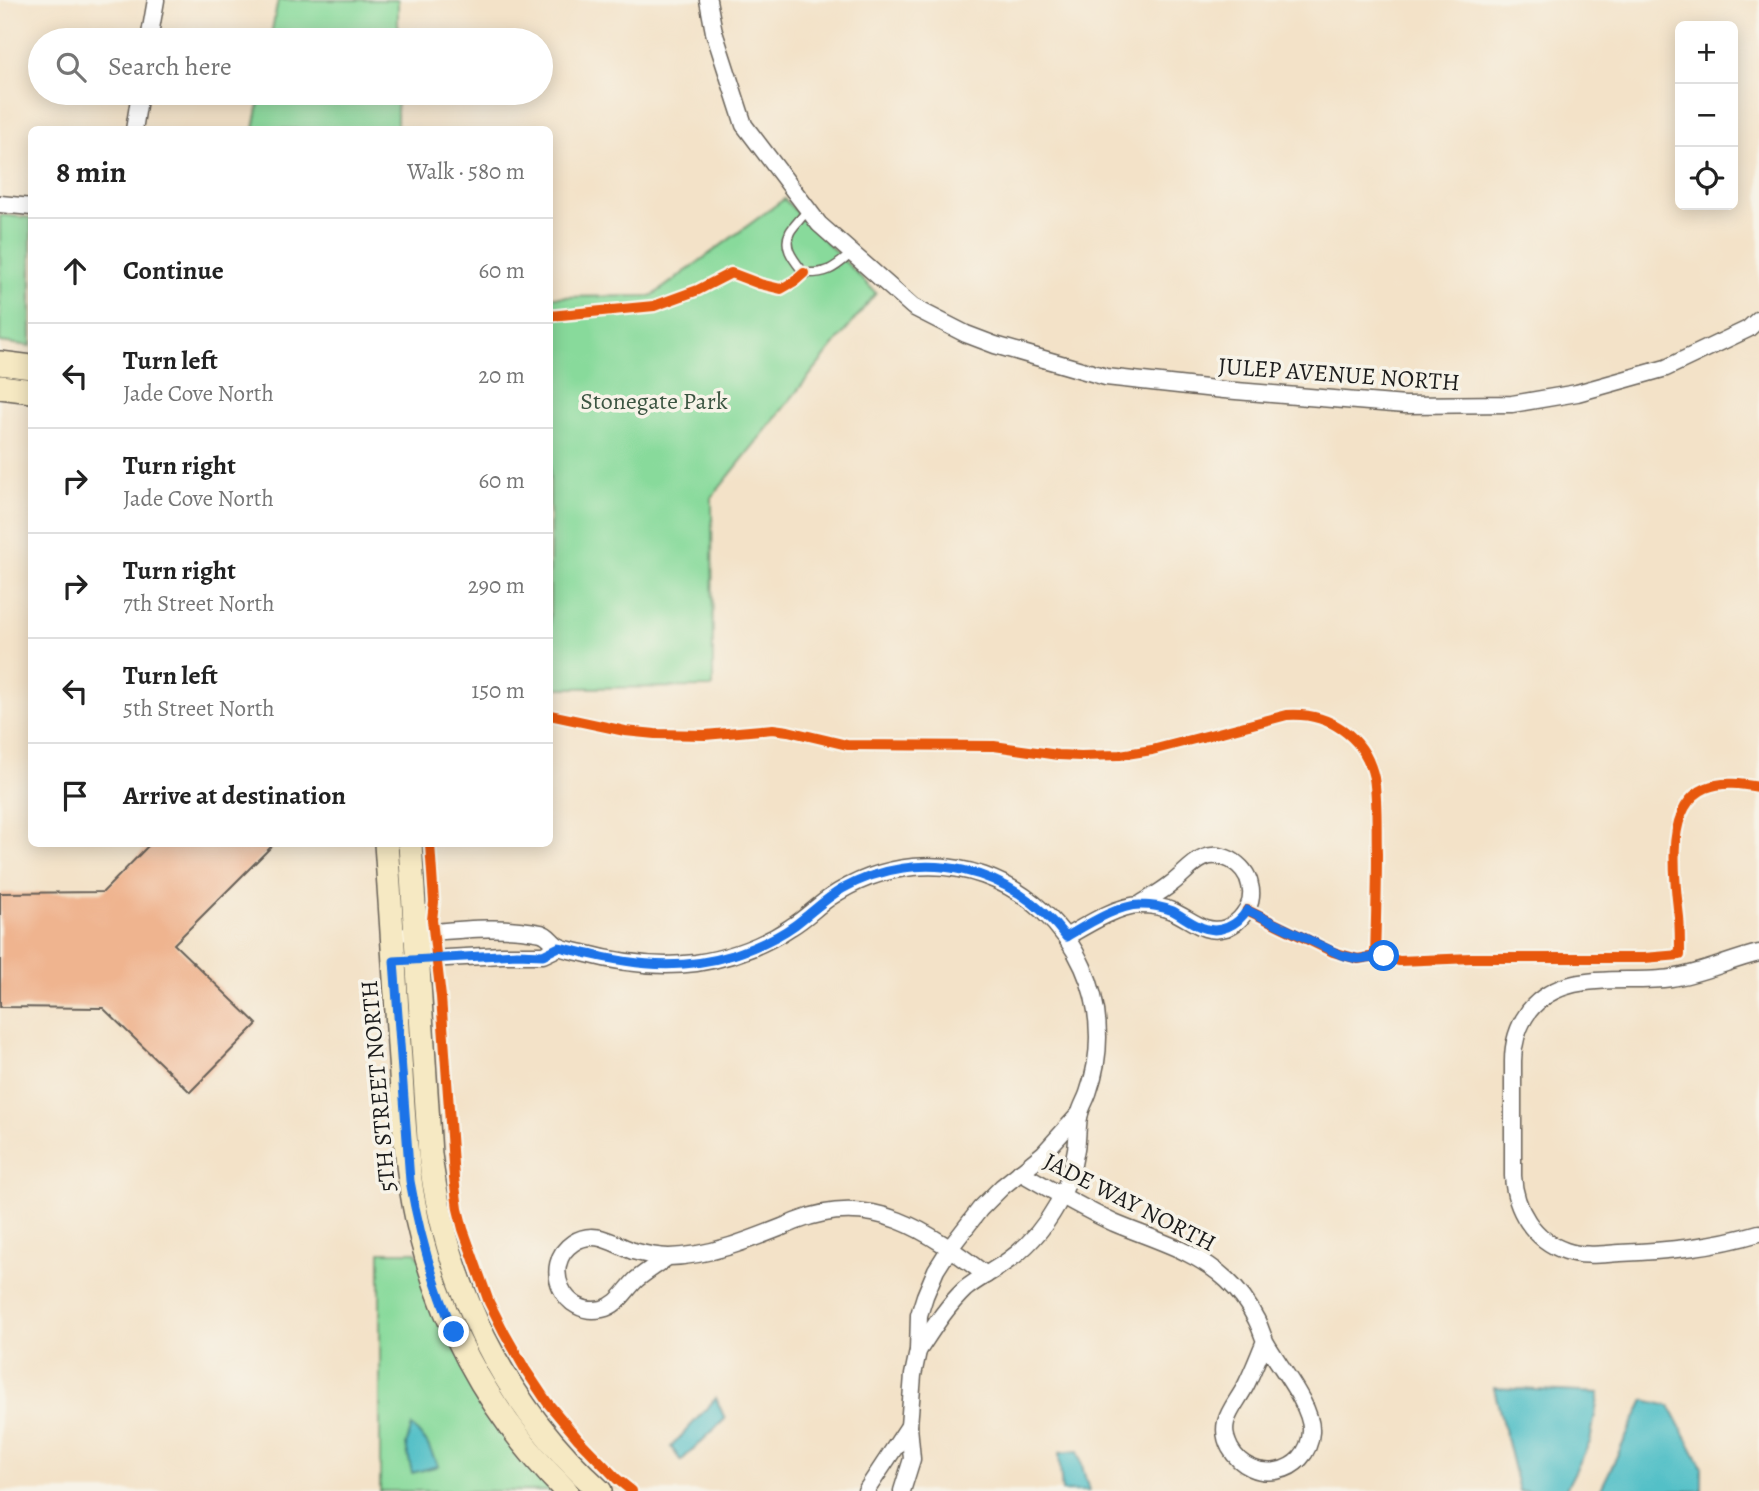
<!DOCTYPE html>
<meta charset="utf-8">
<style>
:root{--surface:#fff;--page:#f2f2f2;--text:#222;--muted:#767676;--line:#e0e0e0}
body{margin:0;font-family:Alegreya,serif;background:var(--page);color:var(--text)}
.controls{position:absolute;right:21px;top:21px;display:grid;overflow:hidden;border-radius:10px;box-shadow:0 4px 18px #0003}
.controls button{width:63px;height:63px;display:grid;place-items:center;padding:0;border:0;border-bottom:2px solid var(--line);background:var(--surface);color:var(--text);font:35px sans-serif}
.stop{position:absolute;width:21px;height:21px;margin:-16px;border:5px solid #1a73e8;border-radius:50%;background:#fff}
.stop.end{background:#1a73e8;border-color:#fff;box-shadow:0 2px 7px #0008}
.list{margin:0;padding:0;list-style:none}
h2{display:flex;justify-content:space-between;align-items:center;height:91px;margin:0;padding:0 28px;font-size:30px}
h2 small{font-size:23px;font-weight:400;color:var(--muted)}
.list li{display:grid;grid-template-columns:46px 1fr auto;gap:21px;align-items:center;box-sizing:border-box;height:105px;padding:0 28px;border-top:2px solid var(--line)}
.list b{display:block;font-size:26px;white-space:nowrap}
.list p{margin:0;font-size:23px;white-space:nowrap;color:var(--muted)}
.list em{font-size:23px;font-style:normal;color:var(--muted)}
.icon{flex:none;width:38px;height:38px;fill:none;stroke:currentColor;stroke-width:2;stroke-linecap:round;stroke-linejoin:round}
.map{position:relative;flex:none;width:1759px;height:1491px;overflow:hidden}
.search{position:absolute;background:var(--surface);box-shadow:0 4px 18px #0003;left:28px;top:28px;width:525px;height:77px;display:flex;align-items:center;gap:18px;box-sizing:border-box;padding:0 24px;border-radius:38px;color:var(--muted);font-size:26px}
.panel{position:absolute;background:var(--surface);box-shadow:0 4px 18px #0003;left:28px;top:126px;width:525px;height:721px;border-radius:10px}
.map>svg:first-child{display:block}
</style>
<div class="map">
<svg width="1759" height="1491" viewBox="0 0 1759 1491">
<rect width="100%" height="100%" fill="#f7f3e8"/>
<filter id="ink" filterUnits="userSpaceOnUse"><feTurbulence type="fractalNoise" baseFrequency=".0143" numOctaves="2"/><feDisplacementMap in="SourceGraphic" scale="14" xChannelSelector="R" yChannelSelector="G"/><feConvolveMatrix kernelMatrix="1 2 1 2 8 2 1 2 1" color-interpolation-filters="sRGB"/></filter>
<filter id="wash" filterUnits="userSpaceOnUse"><feTurbulence type="fractalNoise" baseFrequency=".00686" numOctaves="4" result="noise"/><feDisplacementMap in="SourceGraphic" scale="28" xChannelSelector="R" yChannelSelector="G"/><feGaussianBlur stdDeviation="1.57" result="paint"/><feColorMatrix in="noise" values="0 0 0 0 0 0 0 0 0 0 0 0 0 0 0 0 0 1.4 0 .05"/><feComposite in="paint" operator="in"/></filter>
<g filter="url(#wash)">
<rect width="100%" height="100%" fill="#f3e2c8"/>
<g fill="#88da9b" stroke="#527b5c" stroke-width="2">
<path d="M278,0h120v40h-128z"/>
<path d="M261,93h136v36h-143z"/>
<path d="M784,199l92,94 -164,204 1,190 -163,1v-391l102,-1z"/>
<path d="M0,215l31,3v128l-31,-4z"/>
<path d="M380,1252h36l138,239h-174z"/>
</g>
<g fill="#52c0c7" stroke="#376e72" stroke-width="2">
<path d="M1494,1388l105,5 -9,49 -25,49h-46z"/>
<path d="M716,1398l9,21 -44,42 -10,-14z"/>
<path d="M1644,1400l26,6 32,61v24h-102z"/>
<path d="M412,1426l15,17 11,23 -26,7 -6,-28z"/>
<path d="M1078,1451l11,40h-27l-3,-38z"/>
</g>
<g id="blocks">
<path fill="#efb48f" d="M150,844h124l-100,100 83,80 -67,68 -87,-84 -103,-1v-114l103,-1z"/>
</g>
</g>
<g filter="url(#ink)">
<use href="#blocks" fill-opacity="0" stroke="#676158" stroke-width="2"/>
<g fill="none" stroke-linecap="round" stroke-linejoin="round">
<defs>
<path id="lane" d="M808,209c-5,8 -14,16 -18,23 -8,16 5,29 14,41 24,1 30,-5 47,-19"/>
<g id="street">
<path d="M708,0l6,32 30,93 75,99 94,83 53,27 29,11 111,32 118,13 181,15 107,-1 65,-11 89,-25 82,-39 11,-10"/>
<path d="M149,40l7,-40"/>
<path d="M134,130l6,-37"/>
<path d="M0,204l32,3"/>
<path d="M409,934c43,-3 88,-10 132,-1 8,2 11,10 19,14 6,3 16,4 23,6 37,10 74,15 113,10 33,-5 67,-17 95,-36 14,-8 25,-20 38,-29 25,-17 54,-28 84,-31 99,-10 185,71 185,170 0,18 -3,36 -9,53 -2,8 -7,15 -9,23 -3,11 -2,24 -4,36 -3,20 -9,38 -19,56 -14,25 -33,46 -57,61 -12,8 -24,14 -35,23 -19,18 -33,41 -47,62"/>
<path d="M1066,937c19,-11 52,-32 74,-32 10,0 23,2 32,6 19,8 32,24 54,17 7,-3 13,-7 17,-13 7,-8 10,-19 7,-30 -2,-11 -10,-20 -19,-25 -29,-14 -41,10 -60,24 -10,8 -21,14 -32,21"/>
<path d="M1759,953c-30,7 -57,21 -88,25 -48,7 -107,-10 -142,33 -11,15 -16,31 -16,50v115c2,33 20,64 53,75 17,6 36,3 54,2 47,-2 93,-6 139,-20"/>
<path d="M410,960l92,-5h41l17,-8"/>
<path d="M1020,1172c31,18 62,36 94,51 40,17 81,27 113,57 12,11 22,25 29,39 4,7 6,16 10,24 13,23 47,64 45,89 -3,44 -60,54 -81,16 -14,-27 5,-41 16,-63 7,-14 13,-30 19,-44"/>
<path d="M668,1257c-10,7 -21,14 -31,22 -12,11 -18,26 -35,30 -38,9 -62,-44 -29,-66 21,-14 39,0 60,8 11,3 25,6 36,6 45,-1 87,-20 128,-36 75,-30 131,10 189,54"/>
<path d="M866,1491l43,-65"/>
<path d="M902,1491l10,-32 -3,-33 4,-51 5,-24 1,-36 6,-19 11,-26 14,-22 30,-39 22,-22 41,-33 37,-41"/>
</g>
<g id="secondary">
<path d="M0,363l32,4"/>
<path d="M0,387l32,4"/>
<path d="M386,844c5,67 9,134 13,201 4,53 5,107 15,159 20,109 74,209 152,287"/>
<path d="M410,844l20,310c15,129 73,250 170,337"/>
</g>
</defs>
<use href="#lane" stroke="#676158" stroke-width="11"/>
<use href="#street" stroke="#676158" stroke-width="19"/>
<use href="#secondary" stroke="#676158" stroke-width="26"/>
<use href="#lane" stroke="#fff" stroke-width="8"/>
<use href="#street" stroke="#fff" stroke-width="16"/>
<use href="#secondary" stroke="#f6e9c3" stroke-width="23"/>
<defs>
<g id="cycleway">
<path d="M550,316l104,-10 44,-16 33,-17 29,11 21,5 14,-8 9,-8"/>
<path d="M550,715l75,16 30,3 50,1 68,-6 15,2 59,14 147,1 64,9 23,1 39,-1 32,-5 135,-35c41,-3 78,21 87,63 4,25 2,51 3,76 0,34 -1,68 -2,102"/>
<path d="M430,844l4,58 -2,18 9,77 13,181 4,31 5,20 26,73 15,30 21,37 22,33 31,37 39,40 15,12"/>
<path d="M1247,910l86,42 25,7 23,-4 18,6 73,-3h172l36,-3c0,-12 0,-25 -1,-38 -4,-36 -16,-111 27,-129 16,-7 36,-4 53,-1"/>
</g>
</defs>
<use href="#cycleway" stroke="#f7f3e8" stroke-width="15"/>
<use href="#cycleway" stroke="#e8590c" stroke-width="10"/>
</g>
</g>
<g fill="none" stroke-linecap="round" stroke-linejoin="round" filter="url(#ink)">
<path stroke="#1a73e8" stroke-width="9" d="M454,1332c-21,-49 -35,-99 -44,-151l-16,-220 123,-7 26,1 16,-8c62,15 111,27 174,8 21,-7 44,-17 62,-30 16,-12 30,-26 47,-36 79,-44 170,-22 224,48 19,-11 53,-33 75,-32 10,0 22,2 32,6 9,5 18,12 28,16 18,8 37,-2 46,-17l94,45 17,4 26,-3"/>
</g>
<g text-anchor="middle" dominant-baseline="central" stroke-width="7" stroke-linejoin="round" paint-order="stroke">
<g font-size="24" fill="#1c1c1c" stroke="#f7f3e8">
<text transform="translate(1339 374) rotate(4)">JULEP AVENUE NORTH</text>
<text transform="translate(378 1086) rotate(-95)">5TH STREET NORTH</text>
<text transform="translate(1130 1202) rotate(27)">JADE WAY NORTH</text>
</g>
<g font-size="24" fill="#3c5542" stroke="#f7f3e8">
<text x="654" y="401">Stonegate Park</text>
</g>
</g>
</svg>
<div class="controls">
<button>+</button>
<button>−</button>
<button><svg class="icon" aria-label="locate" viewBox="0 0 24 24"><circle cx="12" cy="12" r="6"/><path d="M12 2v4M12 18v4M2 12h4M18 12h4"/></svg></button>
</div>
<div class="stop" style="left:1384px;top:956px"></div>
<div class="stop end" style="left:454px;top:1332px"></div>
<div class="search"><svg class="icon" aria-label="search" viewBox="0 0 24 24"><circle cx="10" cy="10" r="6"/><path d="M15 15l6 6"/></svg>Search here</div>
<section class="panel">
<h2>8 min<small>Walk · 580 m</small></h2>
<ul class="list">
<li><svg class="icon" aria-label="ahead" viewBox="0 0 24 24"><path d="M12 20V5M6 11l6-6 6 6"/></svg><div><b>Continue</b></div><em>60 m</em></li>
<li><svg class="icon" aria-label="left" viewBox="0 0 24 24"><path d="M17 20v-9H6M10 6l-5 5 5 5"/></svg><div><b>Turn left</b><p>Jade Cove North</p></div><em>20 m</em></li>
<li><svg class="icon" aria-label="right" viewBox="0 0 24 24"><path d="M7 20v-9h11M14 6l5 5-5 5"/></svg><div><b>Turn right</b><p>Jade Cove North</p></div><em>60 m</em></li>
<li><svg class="icon" aria-label="right" viewBox="0 0 24 24"><path d="M7 20v-9h11M14 6l5 5-5 5"/></svg><div><b>Turn right</b><p>7th Street North</p></div><em>290 m</em></li>
<li><svg class="icon" aria-label="left" viewBox="0 0 24 24"><path d="M17 20v-9H6M10 6l-5 5 5 5"/></svg><div><b>Turn left</b><p>5th Street North</p></div><em>150 m</em></li>
<li><svg class="icon" aria-label="arrive" viewBox="0 0 24 24"><path d="M6 21V4h12l-3 4 3 4H6"/></svg><div><b>Arrive at destination</b></div></li>
</ul>
</section>
</div>
